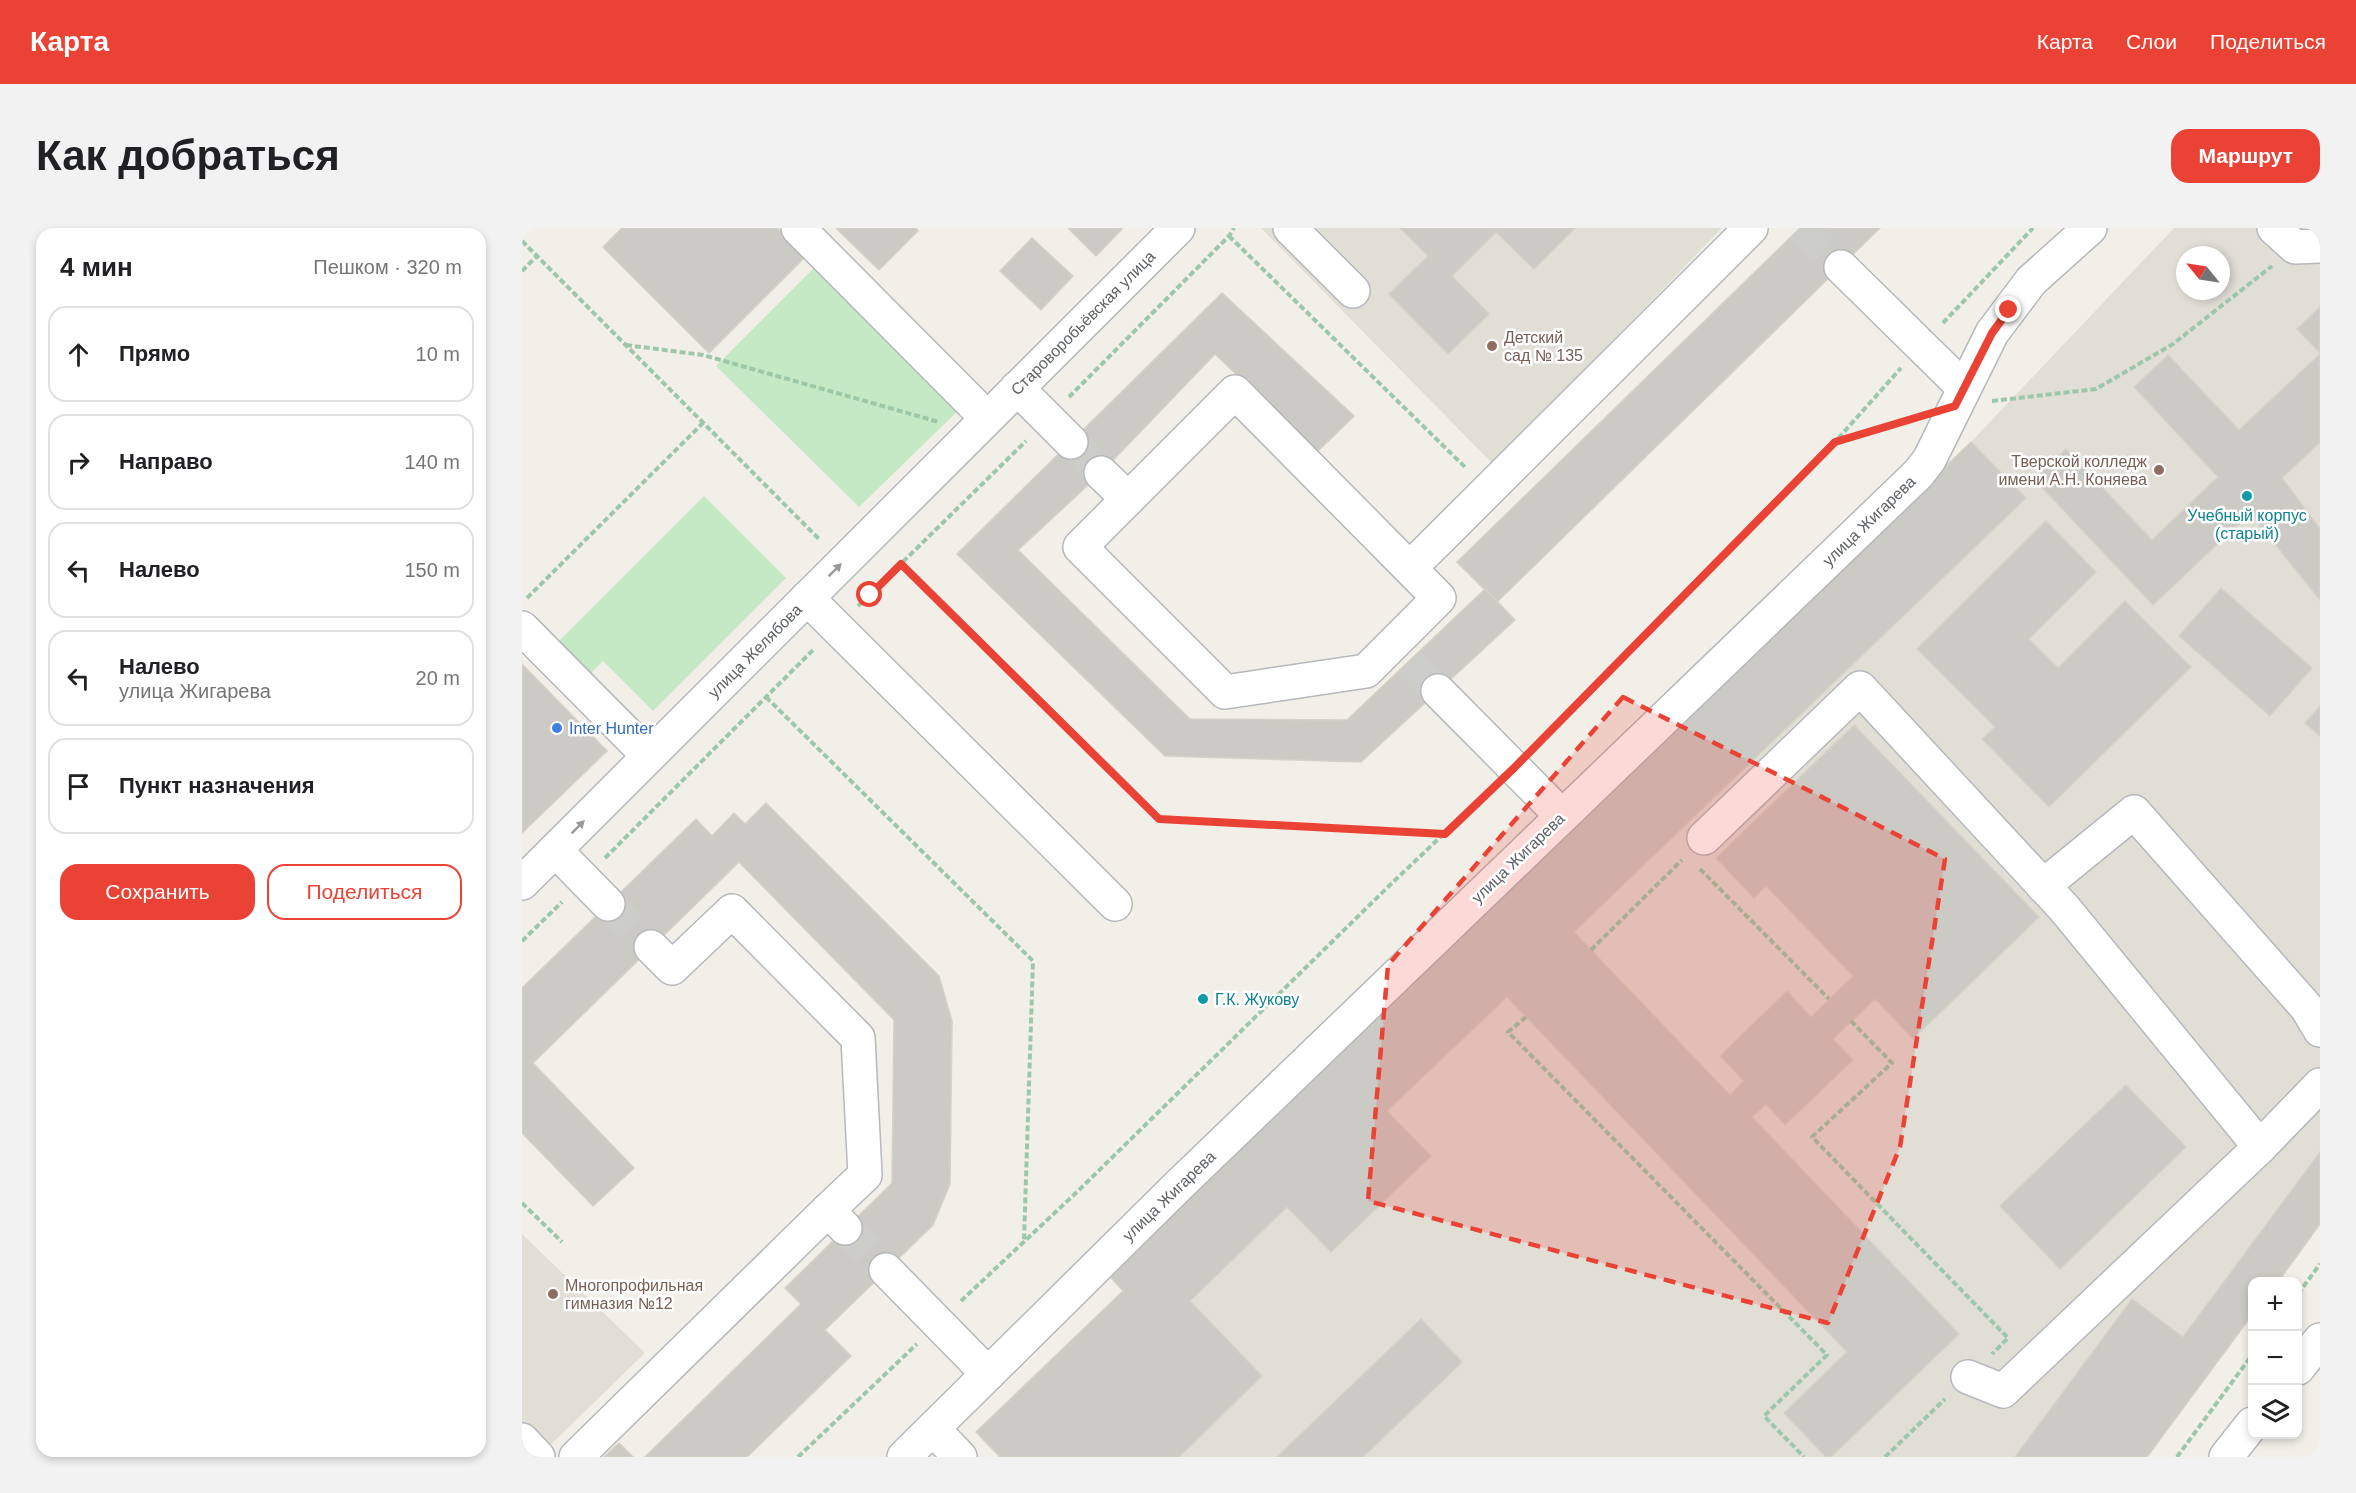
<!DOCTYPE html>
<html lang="ru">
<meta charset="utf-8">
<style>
:root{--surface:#fff;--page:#f2f2f2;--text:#202124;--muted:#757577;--line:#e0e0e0;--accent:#ea4335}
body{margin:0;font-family:Arial,sans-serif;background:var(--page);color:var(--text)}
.controls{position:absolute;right:18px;bottom:18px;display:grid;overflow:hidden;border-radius:12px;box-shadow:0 3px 9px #0003}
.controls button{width:54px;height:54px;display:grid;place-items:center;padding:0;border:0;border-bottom:2px solid var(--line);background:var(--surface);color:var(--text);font:30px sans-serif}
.compass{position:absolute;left:1654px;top:18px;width:54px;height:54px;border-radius:50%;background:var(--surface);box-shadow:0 3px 9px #0003;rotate:300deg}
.stop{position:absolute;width:18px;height:18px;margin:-14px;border:4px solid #ea4335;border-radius:50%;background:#fff}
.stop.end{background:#ea4335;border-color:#fff;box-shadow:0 2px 6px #0008}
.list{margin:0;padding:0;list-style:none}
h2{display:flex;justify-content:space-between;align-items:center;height:78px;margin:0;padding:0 24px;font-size:26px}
h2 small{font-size:20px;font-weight:400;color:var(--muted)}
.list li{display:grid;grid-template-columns:39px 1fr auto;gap:18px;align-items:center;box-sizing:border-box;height:96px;margin:0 12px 12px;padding:0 12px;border:2px solid var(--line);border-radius:18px}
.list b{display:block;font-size:22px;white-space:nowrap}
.list p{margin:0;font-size:20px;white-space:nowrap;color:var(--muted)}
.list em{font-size:20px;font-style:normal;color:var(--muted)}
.actions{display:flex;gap:12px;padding:18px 24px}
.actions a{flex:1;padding:14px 0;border:2px solid var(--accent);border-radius:18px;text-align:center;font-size:21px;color:var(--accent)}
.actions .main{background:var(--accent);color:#fff}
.icon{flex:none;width:33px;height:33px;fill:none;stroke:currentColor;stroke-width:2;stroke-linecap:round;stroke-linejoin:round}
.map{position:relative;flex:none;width:1798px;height:1229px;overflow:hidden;border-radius:18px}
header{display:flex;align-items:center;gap:36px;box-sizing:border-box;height:84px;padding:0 30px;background:var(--accent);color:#fff}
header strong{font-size:28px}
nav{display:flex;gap:33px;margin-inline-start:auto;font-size:21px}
.intro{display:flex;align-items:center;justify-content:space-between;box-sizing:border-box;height:144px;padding:0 36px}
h1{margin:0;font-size:42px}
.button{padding:15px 27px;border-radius:18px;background:var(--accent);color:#fff;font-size:21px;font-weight:700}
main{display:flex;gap:36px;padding:0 36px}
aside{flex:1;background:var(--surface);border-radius:18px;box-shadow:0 3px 9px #0003}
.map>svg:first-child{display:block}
</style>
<header>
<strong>Карта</strong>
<nav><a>Карта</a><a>Слои</a><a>Поделиться</a></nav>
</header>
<div class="intro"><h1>Как добраться</h1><a class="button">Маршрут</a></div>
<main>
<aside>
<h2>4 мин<small>Пешком · 320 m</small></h2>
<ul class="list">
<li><svg class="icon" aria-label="ahead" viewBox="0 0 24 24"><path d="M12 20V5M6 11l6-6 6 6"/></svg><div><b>Прямо</b></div><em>10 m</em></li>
<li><svg class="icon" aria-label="right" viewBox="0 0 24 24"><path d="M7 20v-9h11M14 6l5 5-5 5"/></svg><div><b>Направо</b></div><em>140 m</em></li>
<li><svg class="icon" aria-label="left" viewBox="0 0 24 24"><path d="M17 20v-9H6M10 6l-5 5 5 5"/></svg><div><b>Налево</b></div><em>150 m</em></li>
<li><svg class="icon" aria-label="left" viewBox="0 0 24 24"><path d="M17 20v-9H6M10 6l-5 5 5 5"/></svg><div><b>Налево</b><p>улица Жигарева</p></div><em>20 m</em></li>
<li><svg class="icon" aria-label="arrive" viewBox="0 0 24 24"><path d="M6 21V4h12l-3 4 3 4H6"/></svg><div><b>Пункт назначения</b></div></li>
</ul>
<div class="actions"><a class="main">Сохранить</a><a>Поделиться</a></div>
</aside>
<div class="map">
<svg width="1798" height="1229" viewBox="0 0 1798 1229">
<rect width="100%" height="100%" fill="#f1efe8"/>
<g fill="#e1ded6" fill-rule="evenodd">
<path d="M739,0h461l-229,236z"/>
<path d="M1652,0h146v996l-42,57 -26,1v33l-105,142h-1147l-24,-25 147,-141 -17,-19 865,-830zM1663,27h36v36h-36z"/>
<path d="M0,1006l123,119 -107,104h-16z"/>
</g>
<g fill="#c5e8c5">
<path d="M299,33l144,143 -106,103 -143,-141z"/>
<path d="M182,268l82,82 -133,133 -50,-50 -14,14 -32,-32z"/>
</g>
<g fill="#cccac5" stroke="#d6d1c6" stroke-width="1.5">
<path d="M100,0h155l28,29 -96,96 -106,-106z"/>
<path d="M314,0h80l2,3 -39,39z"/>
<path d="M546,0h53l1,1 -26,27z"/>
<path d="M878,0h175l-41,41 -38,-37 -44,44 37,38 -41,40 -59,-60 39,-38z"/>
<path d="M1278,0h80l-383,374 -40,-40z"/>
<path d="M510,10l41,38 -32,34 -41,-39z"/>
<path d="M700,65l132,123 -37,36 -102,-98 -114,119 -83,77 172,169 157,1 138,-131 30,31 -154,142 -196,-6 -208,-202z"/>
<path d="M1798,79v46l-23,-24z"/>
<path d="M1798,126v88l-38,36 38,51v71l-70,-87 -97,92 -119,-126 32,-30 86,91 66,-63 -84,-90 34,-32 71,75z"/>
<path d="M1449,214l55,56 -452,434 156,163 14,-14 -24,-25 67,-65 24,26 42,-41 -87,-90 -12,12 -38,-40 138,-133 185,192 -126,122 -38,-40 -42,40 20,21 -68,65 -19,-21 -14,13 207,217 -128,123h-5l-42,-44 63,-61 -340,-355 -120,114 44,45 -100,96 -44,-45 -97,94 72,75 -83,81h-179l-24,-25 147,-141 -17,-19z"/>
<path d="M1524,293l50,51 -67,67 29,29 67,-67 66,66 -142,140 -67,-68 13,-12 -78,-78z"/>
<path d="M1699,360l91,80 -42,48 -91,-80z"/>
<path d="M0,436l85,87 -85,82z"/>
<path d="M1798,478v30l-15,-13z"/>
<path d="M244,575l173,173 13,45 -2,163 -17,41 -108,105 26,26 -104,101h-102l156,-153 -16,-16 107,-105 2,-163 -155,-158 -206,201 101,105 -41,38 -71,-73v-145l174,-169 16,17 22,-23 11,11z"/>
<path d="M1604,857l60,62 -126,122 -60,-63z"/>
<path d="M1798,924v72l-42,58h-26v33l-105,142h-132l117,-158 51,38z"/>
<path d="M899,1091l41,43 -99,95h-86z"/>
<path d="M97,1215l14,14h-29z"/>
</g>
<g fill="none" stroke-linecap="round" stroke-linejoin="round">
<g stroke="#ccccc8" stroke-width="33" stroke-dasharray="33 16" stroke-linecap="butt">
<path d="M1279,0l40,39"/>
<path d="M549,214l30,31"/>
<path d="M887,435l29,28"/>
<path d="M86,676l43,43"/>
<path d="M323,1000l41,42"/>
</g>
<defs>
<g id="minor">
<path d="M276,0l189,190"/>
<path d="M768,0l63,63"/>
<path d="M1752,0l21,19 25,-1"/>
<path d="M1319,39l123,121"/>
<path d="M495,160l54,54"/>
<path d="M713,164l204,206 -73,73 -141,21 -145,-145z"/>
<path d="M579,245l27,26"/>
<path d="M888,340l341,-340"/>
<path d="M285,370l308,306"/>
<path d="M0,400l127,128"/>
<path d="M916,463l124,125"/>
<path d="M1182,610l156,-150 204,220 196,239 60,-62"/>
<path d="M33,622l53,54"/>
<path d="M0,655l656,-655"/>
<path d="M1521,658l91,-74 173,196 13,22"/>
<path d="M129,719l21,21 60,-57 126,127 7,137 -37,35"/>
<path d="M364,1042l102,104"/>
<path d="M1776,1140l22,-28"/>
<path d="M1446,1149l35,14 257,-244"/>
<path d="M411,1201l27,28"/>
<path d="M0,1212l16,17"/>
<path d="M54,1229l252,-247 17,18"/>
<path d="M382,1229l274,-271 740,-712 11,-14 63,-127 39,-52 59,-53"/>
<path d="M1704,1229l26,-33"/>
</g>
</defs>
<use href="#minor" stroke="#b5b8bc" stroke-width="36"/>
<g stroke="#9cc7a9" stroke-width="4" stroke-dasharray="6 3" stroke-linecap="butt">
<path d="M707,8l238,233"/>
<path d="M0,13l298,299"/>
<path d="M0,43l15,-15"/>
<path d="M1421,95l90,-95"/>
<path d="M104,117l77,10 236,67"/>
<path d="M547,169l160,-161 5,-8"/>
<path d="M1470,173l104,-12 77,-45 99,-78"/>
<path d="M1314,214l79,-24"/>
<path d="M379,336l258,255 286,15"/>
<path d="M5,370l176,-175"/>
<path d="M336,378l168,-165"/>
<path d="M244,469l267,264 -9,280"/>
<path d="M1013,518l300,-304 66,-74"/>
<path d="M83,630l209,-209"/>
<path d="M1178,641l129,130"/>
<path d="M0,713l40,-39"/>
<path d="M1069,722l91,-90"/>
<path d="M1004,789l-18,15 319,323 -63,61 40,41"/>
<path d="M1329,793l41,42 -80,74 196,201 -16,16"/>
<path d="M0,975l40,39"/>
<path d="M1776,1066l22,-30"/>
<path d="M439,1073l118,-111 312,-306 100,-95"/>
<path d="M276,1229l119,-113"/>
<path d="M1363,1229l60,-58"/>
<path d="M1655,1229l75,-102"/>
</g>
<use href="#minor" stroke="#fff" stroke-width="33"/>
</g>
<defs><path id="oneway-solid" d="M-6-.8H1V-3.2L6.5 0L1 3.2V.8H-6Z" transform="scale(1.5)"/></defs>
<g fill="#979a9d">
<use href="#oneway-solid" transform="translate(313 342) rotate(-45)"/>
<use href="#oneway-solid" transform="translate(56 599) rotate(-45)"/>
</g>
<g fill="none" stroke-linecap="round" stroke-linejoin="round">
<path stroke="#ea4335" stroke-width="8" d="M348,367l31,-31 258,255 286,15 69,-66 321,-326 120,-36 37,-73 17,-23"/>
</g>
<path fill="#ea4335" fill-opacity="0.2" stroke="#ea4335" stroke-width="4.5" stroke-dasharray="12 8" stroke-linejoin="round" d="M1101,469l322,162 -45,288 -72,176 -460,-122 20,-236z"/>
<g fill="#8d6e63" stroke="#fff" stroke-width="2">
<circle cx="970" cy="118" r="6"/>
<circle cx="1637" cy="242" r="6"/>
<circle cx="31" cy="1066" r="6"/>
</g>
<g fill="#0f9aa8" stroke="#fff" stroke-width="2">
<circle cx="1725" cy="268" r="6"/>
<circle cx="681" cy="771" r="6"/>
</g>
<circle fill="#3f7fe0" stroke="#fff" stroke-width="2" cx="35" cy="500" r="6"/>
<g text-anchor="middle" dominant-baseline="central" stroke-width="5" stroke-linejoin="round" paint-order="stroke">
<g font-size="16" fill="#5f6368" stroke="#fff">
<text transform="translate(561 95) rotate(-45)">Староворобьёвская улица</text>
<text transform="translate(1347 293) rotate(-44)">улица Жигарева</text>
<text transform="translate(233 423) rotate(-45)">улица Желябова</text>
<text transform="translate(996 630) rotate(-44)">улица Жигарева</text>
<text transform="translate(647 968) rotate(-44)">улица Жигарева</text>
</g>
<g font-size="16" fill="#785e54" stroke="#fff" text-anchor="start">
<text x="982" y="109">Детский<tspan x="982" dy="18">сад № 135</tspan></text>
<text x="1625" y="233" text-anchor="end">Тверской колледж<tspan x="1625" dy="18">имени А.Н. Коняева</tspan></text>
<text x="43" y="1057">Многопрофильная<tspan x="43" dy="18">гимназия №12</tspan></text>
</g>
<g font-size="16" fill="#0d838f" stroke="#fff">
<text x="1725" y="287">Учебный корпус<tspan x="1725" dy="18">(старый)</tspan></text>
<text x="693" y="771" text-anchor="start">Г.К. Жукову</text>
</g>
<g font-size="16" fill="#366cbe" stroke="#fff" text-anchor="start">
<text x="47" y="500">Inter Hunter</text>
</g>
</g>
</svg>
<div class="controls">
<button>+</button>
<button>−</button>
<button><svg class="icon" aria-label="layers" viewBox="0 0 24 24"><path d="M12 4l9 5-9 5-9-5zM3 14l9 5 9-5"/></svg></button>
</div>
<svg class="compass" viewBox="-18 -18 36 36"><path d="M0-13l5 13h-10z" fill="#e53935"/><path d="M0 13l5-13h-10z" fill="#757577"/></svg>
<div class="stop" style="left:348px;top:367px"></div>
<div class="stop end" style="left:1487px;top:82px"></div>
</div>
</main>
